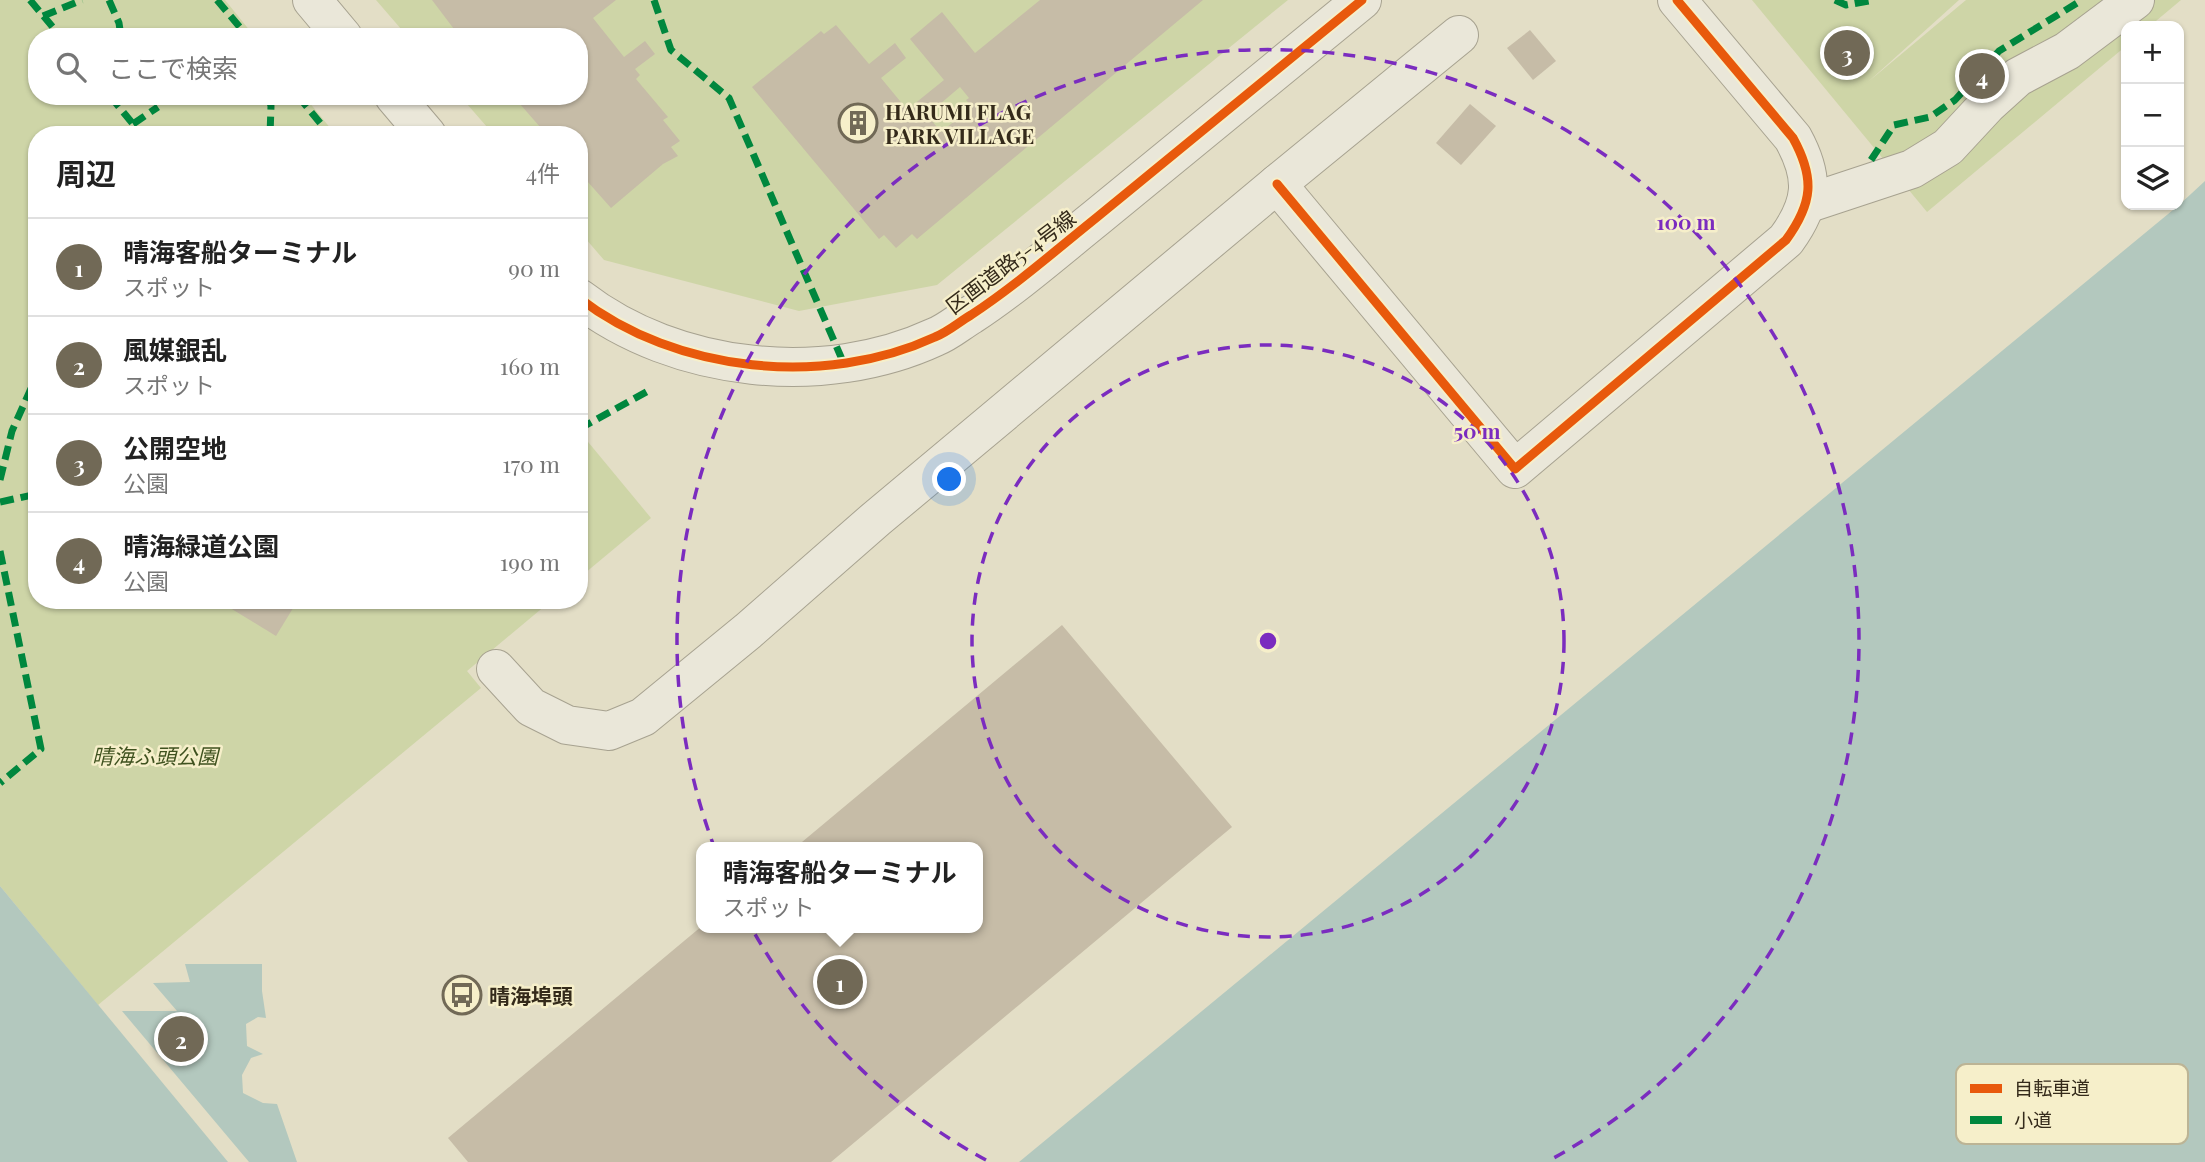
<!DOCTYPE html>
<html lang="ja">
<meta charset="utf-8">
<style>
:root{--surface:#fff;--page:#f2f2f2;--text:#222;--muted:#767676;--line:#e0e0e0;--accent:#716956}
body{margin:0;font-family:"Playfair Display","Noto Sans JP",serif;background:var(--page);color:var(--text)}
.controls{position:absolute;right:21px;top:21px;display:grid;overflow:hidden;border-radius:14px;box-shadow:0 2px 5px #0004}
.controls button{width:63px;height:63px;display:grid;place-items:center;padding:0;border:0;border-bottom:2px solid var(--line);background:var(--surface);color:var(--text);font:35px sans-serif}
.you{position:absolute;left:950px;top:480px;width:24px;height:24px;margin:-18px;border:5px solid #fff;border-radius:50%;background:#1a73e8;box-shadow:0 0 0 10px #1a73e833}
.badge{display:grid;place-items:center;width:46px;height:46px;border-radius:50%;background:var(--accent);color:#fff;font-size:23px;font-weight:700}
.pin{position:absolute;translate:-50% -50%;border:4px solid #fff;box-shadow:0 2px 7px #0006}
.popup{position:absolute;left:696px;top:842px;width:287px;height:91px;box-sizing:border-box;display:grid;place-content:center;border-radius:14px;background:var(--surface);filter:drop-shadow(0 2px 5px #0005);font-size:23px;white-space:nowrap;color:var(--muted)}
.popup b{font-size:26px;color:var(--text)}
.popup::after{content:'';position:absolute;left:50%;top:100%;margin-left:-14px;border:14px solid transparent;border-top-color:var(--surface)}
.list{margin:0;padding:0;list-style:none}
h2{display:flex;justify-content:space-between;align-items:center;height:91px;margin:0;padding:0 28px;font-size:30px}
h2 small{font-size:23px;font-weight:400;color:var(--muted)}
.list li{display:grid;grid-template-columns:46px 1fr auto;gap:21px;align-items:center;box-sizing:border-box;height:98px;padding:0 28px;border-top:2px solid var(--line)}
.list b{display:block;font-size:26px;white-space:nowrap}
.list p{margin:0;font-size:23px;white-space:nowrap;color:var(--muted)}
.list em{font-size:23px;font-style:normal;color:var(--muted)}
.icon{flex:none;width:38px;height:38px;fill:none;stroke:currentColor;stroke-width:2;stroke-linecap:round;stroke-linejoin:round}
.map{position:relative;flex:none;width:2205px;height:1162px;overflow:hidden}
.search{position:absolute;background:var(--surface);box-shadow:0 2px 5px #0004;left:28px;top:28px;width:560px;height:77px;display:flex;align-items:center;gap:18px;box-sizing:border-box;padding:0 24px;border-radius:28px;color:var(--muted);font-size:26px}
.panel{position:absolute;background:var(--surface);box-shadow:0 2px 5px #0004;left:28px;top:126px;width:560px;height:483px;border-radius:28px}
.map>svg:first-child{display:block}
</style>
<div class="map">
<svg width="2205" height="1162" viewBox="0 0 2205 1162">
<rect width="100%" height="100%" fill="#e3dec6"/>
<g fill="#ced5a7">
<path d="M0,0h225l30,37h-218v59h267l32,39h-299v465h515l-85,71 14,17 -383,317 -98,-119z"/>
<path d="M376,0h912l-351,285 -138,26 -195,-51 -25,-29v-96h-85l-34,-39h119v-59h-171z"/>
<path d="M1752,0h207l-91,82 98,-82h215l-31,26h-24v20l-199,166z"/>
<path d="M579,431l72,87 -72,60z"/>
</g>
<g fill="#b3c8be">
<path d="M2205,181v981h-1186l1160,-957z"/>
<path d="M0,886l228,276h-228z"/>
<path d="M185,964h77v27l4,27 -8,-1 -12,7 1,22 16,8 -12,4 -9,17 1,18 20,10 14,1 20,58h-48l-127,-151h55l-24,-28 37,-1z"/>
</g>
<g fill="#c6bca7" fill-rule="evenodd">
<path d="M432,0h184l-23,18 31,39 21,-16 10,13 -20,15 5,6 -4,4 32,38 -5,3 17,21 -9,6 7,9 -15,8 -52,44 -32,-36v-37h-32l-34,-39h66v-59h-119z"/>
<path d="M1040,0h163l-286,239 -5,-5 -16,14 -12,-13 -5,4 -127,-152 69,-56 3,3 12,-9 33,39 26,-21 11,15 -25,20 28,34 5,-5 -1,-2 31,-25 -34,-41 32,-27 33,41zM960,87l9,11 -3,2 6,7 -31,25 -14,-17z"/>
<path d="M1530,30l26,31 -23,19 -26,-32z"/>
<path d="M1470,104l26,22 -35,39 -25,-22z"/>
<path d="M217,600h81l-22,36z"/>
<path d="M1062,625l170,202 -401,335h-363l-20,-24 254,-212v2h276v-81h-182z"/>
</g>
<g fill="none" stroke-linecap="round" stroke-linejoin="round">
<defs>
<g id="minor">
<path d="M312,0l31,37"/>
<path d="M394,96l33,39"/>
<path d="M1277,184l238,285 271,-229c27,-37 29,-62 7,-102l-116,-138"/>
<path d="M1806,204l106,-35 36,-22 39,-42 31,-28 49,-26 68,-51"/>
<path d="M579,298c97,75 246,90 356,39 13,-5 24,-15 36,-22 44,-29 84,-64 125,-97 88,-73 177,-145 266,-218"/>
<path d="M496,669l35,38 36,18 42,6 34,-14 105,-86 128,-112 401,-335 182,-149"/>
</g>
</defs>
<use href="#minor" stroke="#a7a290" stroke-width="40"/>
<use href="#minor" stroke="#eae7d9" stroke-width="38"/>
<g stroke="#00873e" stroke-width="7" stroke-dasharray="14 7" stroke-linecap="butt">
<path d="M30,0l31,37"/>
<path d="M109,0l10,23 2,14"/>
<path d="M217,0l31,37"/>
<path d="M654,0l17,50 58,48 115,266"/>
<path d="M1835,0l11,5 28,-5"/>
<path d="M43,16l39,-16"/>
<path d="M110,96l32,39"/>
<path d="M268,96l3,10 -1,29"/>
<path d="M298,96l32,39"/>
<path d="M133,124l25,-17"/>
<path d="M1871,160l23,-35 36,-8 25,-17 44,-49 83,-51"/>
<path d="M579,429l69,-38"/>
<path d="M0,480l12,-49 25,-56"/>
<path d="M0,502l37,-8"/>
<path d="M0,551l41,198 -41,34"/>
</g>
<defs>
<g id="cycleway">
<path d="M1277,184l238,285 271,-229c27,-37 29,-62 7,-102l-116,-138"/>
<path d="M579,298c97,75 246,90 356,39 13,-5 24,-15 36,-22 44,-29 84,-64 125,-97 88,-73 177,-145 266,-218"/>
</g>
</defs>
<use href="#cycleway" stroke="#f6efca" stroke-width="13"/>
<use href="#cycleway" stroke="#e8590c" stroke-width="9"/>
</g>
<g fill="none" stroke="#7b2cbf" stroke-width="3.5" stroke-dasharray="12 9">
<circle cx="1268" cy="641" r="296"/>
<path d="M986 1160A591 591 0 1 1 1550 1160"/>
</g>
<defs>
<symbol id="building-ring" viewBox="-11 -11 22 22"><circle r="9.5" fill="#f6efca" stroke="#716956" stroke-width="1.5"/><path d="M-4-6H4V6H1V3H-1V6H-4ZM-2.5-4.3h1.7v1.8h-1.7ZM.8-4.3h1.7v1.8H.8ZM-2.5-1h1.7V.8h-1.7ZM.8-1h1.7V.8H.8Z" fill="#716956"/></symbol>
<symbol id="bus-ring" viewBox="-11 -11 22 22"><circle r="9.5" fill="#f6efca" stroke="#716956" stroke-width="1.5"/><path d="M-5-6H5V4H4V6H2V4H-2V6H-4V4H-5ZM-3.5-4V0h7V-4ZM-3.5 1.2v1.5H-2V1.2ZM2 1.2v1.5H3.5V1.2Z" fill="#716956"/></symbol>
</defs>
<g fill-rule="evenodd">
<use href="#building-ring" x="836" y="101" width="44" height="44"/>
<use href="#bus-ring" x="440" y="973" width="44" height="44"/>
</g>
<g text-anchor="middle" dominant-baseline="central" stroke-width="5" stroke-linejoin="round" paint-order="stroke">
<g font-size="21" font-weight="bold" fill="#342a1a" stroke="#f6efca" text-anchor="start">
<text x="885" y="111">HARUMI FLAG<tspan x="885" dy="24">PARK VILLAGE</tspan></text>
<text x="489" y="995">晴海埠頭</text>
</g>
<g font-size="21" fill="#342a1a" stroke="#f6efca">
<text transform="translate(1010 261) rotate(-37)">区画道路5-4号線</text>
</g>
<g font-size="21" font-style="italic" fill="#3f521f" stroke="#f6efca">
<text x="155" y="755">晴海ふ頭公園</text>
</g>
</g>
<rect x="1956" y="1064" width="232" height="80" rx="10" fill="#f6efca" stroke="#bcb495" stroke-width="2"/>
<rect x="1970" y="1084" width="32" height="9" fill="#e8590c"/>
<rect x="1970" y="1116" width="32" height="8" fill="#00873e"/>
<g font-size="19" fill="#342a1a">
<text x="2014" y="1095">自転車道</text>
<text x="2014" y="1127">小道</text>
</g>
<circle cx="1268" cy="641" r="10" fill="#7b2cbf" stroke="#f6efca" stroke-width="3.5"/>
<g font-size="21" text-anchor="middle" font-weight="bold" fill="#7b2cbf" stroke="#f6efca" stroke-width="5" stroke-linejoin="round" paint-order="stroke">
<text x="1686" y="230">100 m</text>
<text x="1477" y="439">50 m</text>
</g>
</svg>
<div class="controls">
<button>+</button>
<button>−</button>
<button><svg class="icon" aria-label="layers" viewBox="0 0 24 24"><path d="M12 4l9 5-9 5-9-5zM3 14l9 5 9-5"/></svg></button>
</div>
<div class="you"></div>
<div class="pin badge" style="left:840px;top:982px">1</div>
<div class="popup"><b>晴海客船ターミナル</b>スポット</div>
<div class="pin badge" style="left:181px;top:1039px">2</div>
<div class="pin badge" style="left:1847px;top:53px">3</div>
<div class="pin badge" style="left:1982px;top:76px">4</div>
<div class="search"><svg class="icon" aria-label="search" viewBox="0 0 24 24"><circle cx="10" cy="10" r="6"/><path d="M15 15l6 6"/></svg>ここで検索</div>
<section class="panel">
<h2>周辺<small>4件</small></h2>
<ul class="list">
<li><span class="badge">1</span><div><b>晴海客船ターミナル</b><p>スポット</p></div><em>90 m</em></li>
<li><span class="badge">2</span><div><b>風媒銀乱</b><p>スポット</p></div><em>160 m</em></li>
<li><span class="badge">3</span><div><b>公開空地</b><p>公園</p></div><em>170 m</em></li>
<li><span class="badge">4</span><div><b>晴海緑道公園</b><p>公園</p></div><em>190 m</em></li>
</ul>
</section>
</div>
